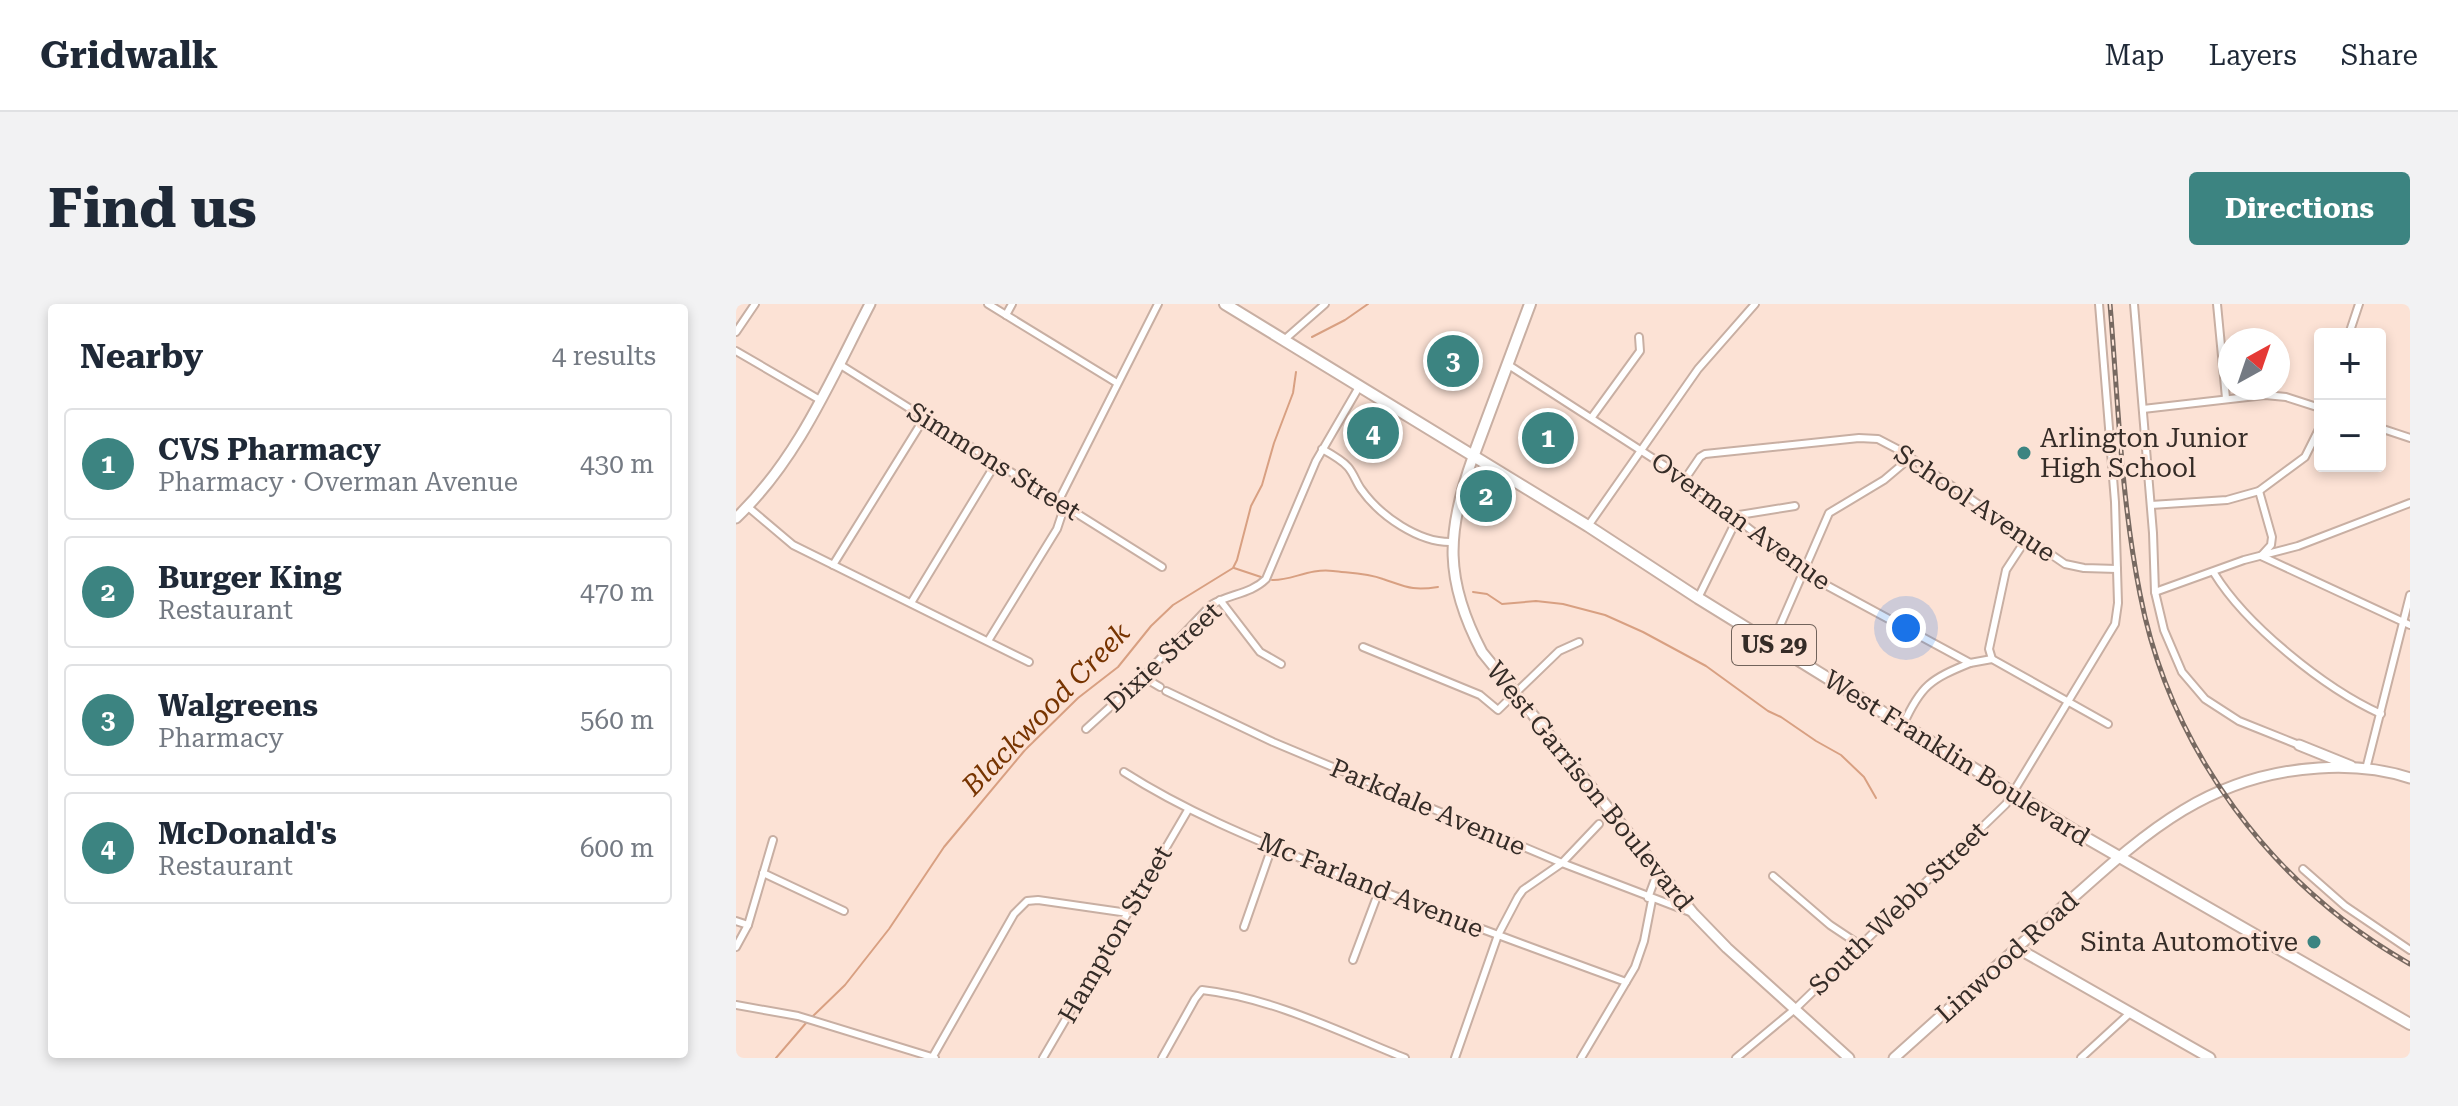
<!DOCTYPE html>
<meta charset="utf-8">
<style>
:root{--surface:#fff;--page:#f2f2f3;--text:#1f2937;--muted:#747a83;--line:#e0e1e3;--accent:#3c8481}
body{margin:0;font-family:"Roboto Serif",serif;background:var(--page);color:var(--text)}
.controls{position:absolute;right:24px;top:24px;display:grid;overflow:hidden;border-radius:8px;box-shadow:0 4px 12px #0003}
.controls button{width:72px;height:72px;display:grid;place-items:center;padding:0;border:0;border-bottom:2px solid var(--line);background:var(--surface);color:var(--text);font:40px sans-serif}
.compass{position:absolute;left:1482px;top:24px;width:72px;height:72px;border-radius:50%;background:var(--surface);box-shadow:0 4px 12px #0003;rotate:40deg}
.you{position:absolute;left:1170px;top:324px;width:28px;height:28px;margin:-20px;border:6px solid #fff;border-radius:50%;background:#1a73e8;box-shadow:0 0 0 12px #1a73e833}
.badge{display:grid;place-items:center;width:52px;height:52px;border-radius:50%;background:var(--accent);color:#fff;font-size:26px;font-weight:700}
.pin{position:absolute;translate:-50% -50%;border:4px solid #fff;box-shadow:0 2px 8px #0006}
.list{margin:0;padding:0;list-style:none}
h2{display:flex;justify-content:space-between;align-items:center;height:104px;margin:0;padding:0 32px;font-size:34px}
h2 small{font-size:26px;font-weight:400;color:var(--muted)}
.list li{display:grid;grid-template-columns:52px 1fr auto;gap:24px;align-items:center;box-sizing:border-box;height:112px;margin:0 16px 16px;padding:0 16px;border:2px solid var(--line);border-radius:8px}
.list b{display:block;font-size:30px;white-space:nowrap}
.list p{margin:0;font-size:26px;white-space:nowrap;color:var(--muted)}
.list em{font-size:26px;font-style:normal;color:var(--muted)}
.map{position:relative;flex:none;width:1674px;height:754px;overflow:hidden;border-radius:8px}
header{display:flex;align-items:center;gap:48px;box-sizing:border-box;height:112px;padding:0 40px;background:var(--surface);border-bottom:2px solid var(--line)}
header strong{font-size:38px}
nav{display:flex;gap:44px;margin-inline-start:auto;font-size:28px}
.intro{display:flex;align-items:center;justify-content:space-between;box-sizing:border-box;height:192px;padding:0 48px}
h1{margin:0;font-size:56px}
.button{padding:20px 36px;border-radius:8px;background:var(--accent);color:#fff;font-size:28px;font-weight:700}
main{display:flex;gap:48px;padding:0 48px}
aside{flex:1;background:var(--surface);border-radius:8px;box-shadow:0 4px 12px #0003}
.map>svg:first-child{display:block}
</style>
<header>
<strong>Gridwalk</strong>
<nav><a>Map</a><a>Layers</a><a>Share</a></nav>
</header>
<div class="intro"><h1>Find us</h1><a class="button">Directions</a></div>
<main>
<aside>
<h2>Nearby<small>4 results</small></h2>
<ul class="list">
<li><span class="badge">1</span><div><b>CVS Pharmacy</b><p>Pharmacy · Overman Avenue</p></div><em>430 m</em></li>
<li><span class="badge">2</span><div><b>Burger King</b><p>Restaurant</p></div><em>470 m</em></li>
<li><span class="badge">3</span><div><b>Walgreens</b><p>Pharmacy</p></div><em>560 m</em></li>
<li><span class="badge">4</span><div><b>McDonald's</b><p>Restaurant</p></div><em>600 m</em></li>
</ul>
</aside>
<div class="map">
<svg width="1674" height="754" viewBox="0 0 1674 754">
<rect width="100%" height="100%" fill="#fce2d5"/>
<g fill="none" stroke-linecap="round" stroke-linejoin="round">
<g stroke="#d8a082" stroke-width="2">
<path d="M576,33l33,-17 23,-16"/>
<path d="M498,264l27,9"/>
<path d="M536,276c19,1 37,-12 61,-9 17,2 34,2 50,8 24,8 29,12 55,8"/>
<path d="M737,288l14,2 15,10 34,-3 27,3 42,11 38,17 63,34 62,45 13,6 35,24 25,14 23,22 12,21"/>
<path d="M75,714l34,-33 44,-56 55,-82 81,-97 53,-52 40,-31 33,-41 22,-21 60,-37 4,-8 14,-54 11,-21 12,-42 19,-50 3,-21"/>
<path d="M40,754l30,-35"/>
</g>
<defs>
<g id="street">
<path d="M252,0l129,79"/>
<path d="M1398,0l19,229 2,59 9,38 18,42 23,27 34,22 60,24"/>
<path d="M1481,0l9,94"/>
<path d="M270,11l6,-11"/>
<path d="M0,28l19,-28"/>
<path d="M1613,30l10,-30"/>
<path d="M548,36l41,-36"/>
<path d="M0,47l84,49"/>
<path d="M103,60l323,203"/>
<path d="M771,60l178,115 128,99 157,85 22,-4 116,65"/>
<path d="M1407,105l122,-14 21,2 34,11"/>
<path d="M856,113l48,-66 -1,-14"/>
<path d="M1644,124l30,10"/>
<path d="M586,145c9,5 20,11 26,18 6,7 8,15 13,22 19,27 58,54 91,53"/>
<path d="M949,175l15,-22 5,-3 154,-16 19,1 23,12 164,113 19,4 33,1"/>
<path d="M1523,187l13,46 -1,8 -10,11 149,69"/>
<path d="M1415,201l76,-5 32,-9 46,-34 15,-30"/>
<path d="M12,203l45,38 236,117"/>
<path d="M852,222l110,-157 57,-65"/>
<path d="M97,261l92,-148"/>
<path d="M1478,269c32,52 110,115 167,141"/>
<path d="M1419,288l89,-32 54,-14 112,-43"/>
<path d="M962,294l41,-83 56,-9"/>
<path d="M484,296l40,52 21,12"/>
<path d="M175,299l85,-140"/>
<path d="M252,337l69,-112 5,-15 -4,-12 100,-198"/>
<path d="M1036,340l57,-131 55,-33 26,-22"/>
<path d="M627,343l117,48 18,15 61,-59 20,-9"/>
<path d="M1256,355l-3,-10 17,-79 21,-32"/>
<path d="M407,373l17,10"/>
<path d="M430,387l107,51 289,121 128,49"/>
<path d="M1167,421c18,-40 28,-46 67,-62"/>
<path d="M350,425l57,-52 68,-72c18,-11 40,-11 55,-26l50,-118 43,-74"/>
<path d="M1630,465l44,-174"/>
<path d="M388,468c61,39 127,66 193,93 102,42 205,79 309,117"/>
<path d="M1567,565l42,37 65,44"/>
<path d="M27,569l81,38"/>
<path d="M1037,572l57,49 30,20"/>
<path d="M912,594l10,-27"/>
<path d="M0,617l12,4"/>
<path d="M508,623l28,-80"/>
<path d="M0,643l12,-22 25,-85"/>
<path d="M617,656l26,-69"/>
<path d="M0,701l62,11 137,42"/>
<path d="M196,754l82,-144 13,-13 11,-1 90,13"/>
<path d="M307,754l145,-248"/>
<path d="M426,754l33,-59 7,-9c71,8 138,42 203,68"/>
<path d="M719,754l43,-123 20,-38 5,-7 39,-27 37,-39"/>
<path d="M845,754l54,-91 9,-26 8,-41"/>
<path d="M1000,754l59,-49 211,-205 109,-180 3,-21 -3,-101 -16,-198"/>
<path d="M1345,754l49,-45"/>
</g>
<g id="secondary">
<path d="M737,153c-27,75 -29,123 9,195l212,262 33,34 122,110"/>
<path d="M0,214c62,-59 95,-139 134,-214"/>
<path d="M1563,441l52,21"/>
<path d="M1281,644l193,110"/>
<path d="M1158,754c52,-46 103,-93 155,-139 85,-75 150,-144 270,-151 30,-2 63,1 91,10"/>
</g>
<g id="primary">
<path d="M489,0l363,222 110,72 385,238 327,188"/>
<path d="M737,153l57,-153"/>
</g>
</defs>
<use href="#street" stroke="#c8afa3" stroke-width="10"/>
<use href="#secondary" stroke="#c8afa3" stroke-width="13"/>
<use href="#primary" stroke="#c8afa3" stroke-width="14"/>
<use href="#street" stroke="#fff" stroke-width="6"/>
<use href="#secondary" stroke="#fff" stroke-width="9"/>
<use href="#primary" stroke="#fff" stroke-width="10"/>
<defs>
<path id="rail" d="M1374,0c8,96 11,195 30,290 30,156 132,292 270,370"/>
</defs>
<use href="#rail" stroke="#776961" stroke-width="5"/>
<use href="#rail" stroke="#fce2d5" stroke-width="2" stroke-dasharray="6" stroke-linecap="butt"/>
</g>
<g fill="#3c8481" stroke="#fce2d5" stroke-width="3">
<circle cx="1288" cy="149" r="8"/>
<circle cx="1578" cy="638" r="8"/>
</g>
<g text-anchor="middle" dominant-baseline="central" stroke-width="6" stroke-linejoin="round" paint-order="stroke">
<rect fill="#fce2d5" stroke="#71635b" stroke-width="2" x="996" y="321" width="84" height="40" rx="6"/>
<g font-size="24" font-weight="bold" fill="#352c27">
<text x="1038" y="341">US 29</text>
</g>
<g font-size="26" fill="#352c27" stroke="#fce2d5" text-anchor="start">
<text x="1304" y="134">Arlington Junior<tspan x="1304" dy="30">High School</tspan></text>
<text x="1562" y="638" text-anchor="end">Sinta Automotive</text>
</g>
<g font-size="26" fill="#352c27" stroke="#fce2d5">
<text transform="translate(258 157) rotate(32)">Simmons Street</text>
<text transform="translate(1239 199) rotate(34)">School Avenue</text>
<text transform="translate(1005 217) rotate(36)">Overman Avenue</text>
<text transform="translate(427 353) rotate(-43)">Dixie Street</text>
<text transform="translate(1221 454) rotate(32)">West Franklin Boulevard</text>
<text transform="translate(854 482) rotate(51)">West Garrison Boulevard</text>
<text transform="translate(692 503) rotate(23)">Parkdale Avenue</text>
<text transform="translate(635 581) rotate(22)">Mc Farland Avenue</text>
<text transform="translate(1162 604) rotate(-44)">South Webb Street</text>
<text transform="translate(379 630) rotate(-60)">Hampton Street</text>
<text transform="translate(1271 653) rotate(-42)">Linwood Road</text>
</g>
<g font-size="28" font-style="italic" fill="#773401" stroke="#fce2d5">
<text transform="translate(310 405) rotate(-46)">Blackwood Creek</text>
</g>
</g>
</svg>
<div class="controls">
<button>+</button>
<button>−</button>
</div>
<svg class="compass" viewBox="-18 -18 36 36"><path d="M0-13l5 13h-10z" fill="#e53935"/><path d="M0 13l5-13h-10z" fill="#747a83"/></svg>
<div class="you"></div>
<div class="pin badge" style="left:812px;top:134px">1</div>
<div class="pin badge" style="left:750px;top:192px">2</div>
<div class="pin badge" style="left:717px;top:57px">3</div>
<div class="pin badge" style="left:637px;top:129px">4</div>
</div>
</main>
